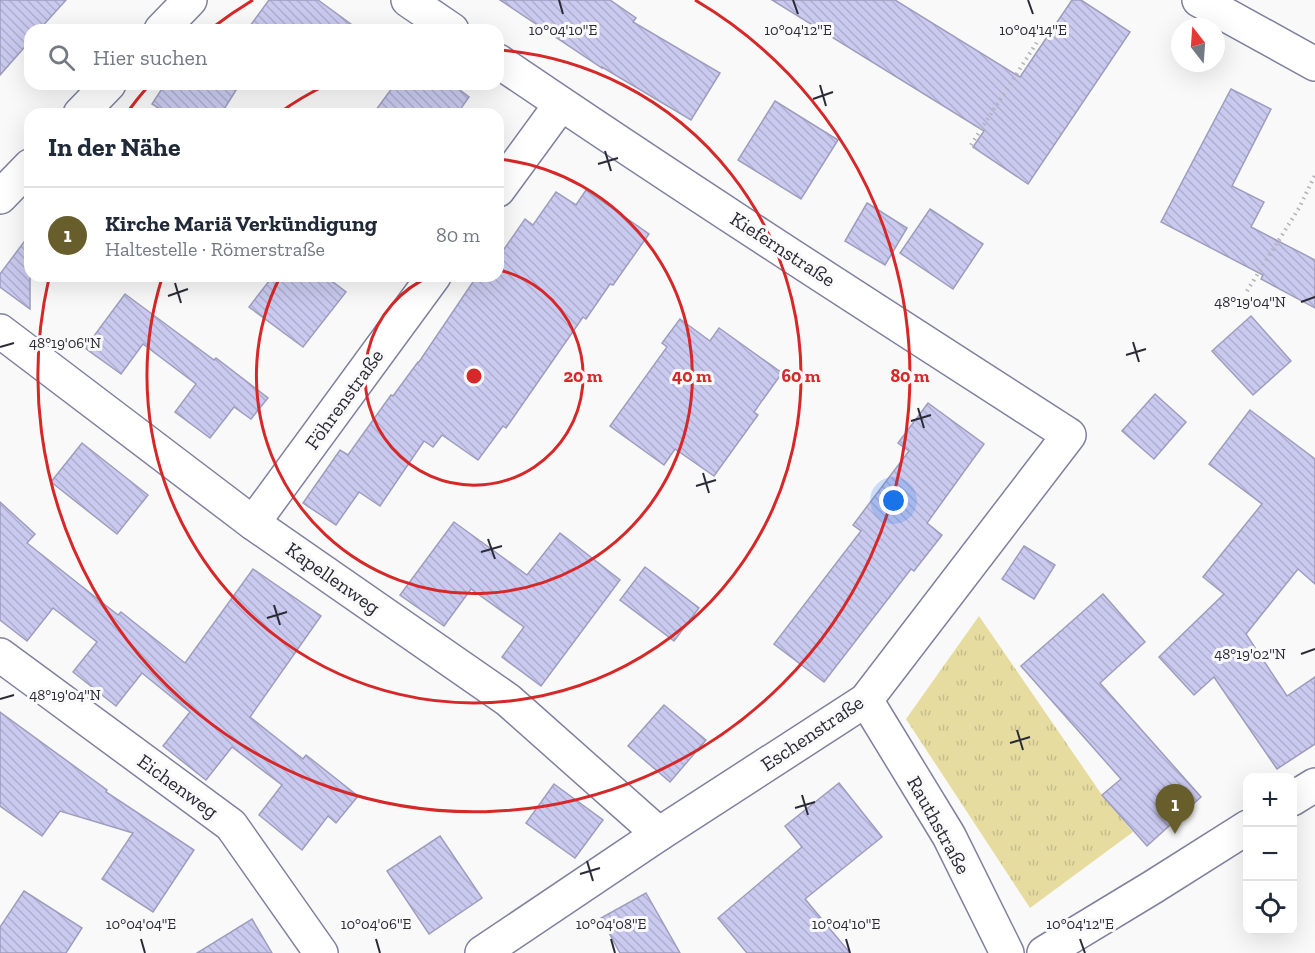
<!DOCTYPE html>
<html lang="de">
<meta charset="utf-8">
<style>
:root{--surface:#fff;--page:#f2f2f3;--text:#1f2937;--muted:#747a83;--line:#e0e1e3;--accent:#675e2b}
body{margin:0;font-family:"Zilla Slab",serif;background:var(--page);color:var(--text)}
.controls{position:absolute;right:18px;bottom:18px;display:grid;overflow:hidden;border-radius:12px;box-shadow:0 6px 24px #0002}
.controls button{width:54px;height:54px;display:grid;place-items:center;padding:0;border:0;border-bottom:2px solid var(--line);background:var(--surface);color:var(--text);font:30px sans-serif}
.compass{position:absolute;left:1171px;top:18px;width:54px;height:54px;border-radius:50%;background:var(--surface);box-shadow:0 6px 24px #0002;rotate:343deg}
.you{position:absolute;left:894px;top:501px;width:21px;height:21px;margin:-15px;border:4px solid #fff;border-radius:50%;background:#1a73e8;box-shadow:0 0 0 9px #1a73e833}
.badge{display:grid;place-items:center;width:39px;height:39px;border-radius:50%;background:var(--accent);color:#fff;font-size:20px;font-weight:700}
.pin{position:absolute;translate:-50% -50px;filter:drop-shadow(0 2px 3px #0008)}
.pin::after{content:'';position:absolute;top:32px;width:21px;height:18px;background:inherit;clip-path:polygon(0 0,100% 0,50% 100%)}
.list{margin:0;padding:0;list-style:none}
h2{display:flex;justify-content:space-between;align-items:center;height:78px;margin:0;padding:0 24px;font-size:26px}
h2 small{font-size:20px;font-weight:400;color:var(--muted)}
.list li{display:grid;grid-template-columns:39px 1fr auto;gap:18px;align-items:center;box-sizing:border-box;height:96px;padding:0 24px;border-top:2px solid var(--line)}
.list b{display:block;font-size:22px;white-space:nowrap}
.list p{margin:0;font-size:20px;white-space:nowrap;color:var(--muted)}
.list em{font-size:20px;font-style:normal;color:var(--muted)}
.icon{flex:none;width:33px;height:33px;fill:none;stroke:currentColor;stroke-width:2;stroke-linecap:round;stroke-linejoin:round}
.map{position:relative;flex:none;width:1315px;height:953px;overflow:hidden}
.search{position:absolute;background:var(--surface);box-shadow:0 6px 24px #0002;left:24px;top:24px;width:480px;height:66px;display:flex;align-items:center;gap:15px;box-sizing:border-box;padding:0 21px;border-radius:18px;color:var(--muted);font-size:22px}
.panel{position:absolute;background:var(--surface);box-shadow:0 6px 24px #0002;left:24px;top:108px;width:480px;height:174px;border-radius:18px}
.map>svg:first-child{display:block}
</style>
<div class="map">
<svg width="1315" height="953" viewBox="0 0 1315 953">
<defs>
<pattern id="park-tufts" width="24" height="20" patternUnits="userSpaceOnUse" patternTransform="scale(1.5)"><rect width="24" height="20" fill="#e6dca0"/><path d="M3 7l-1-3M5 7V3M7 7l1-3M15 17l-1-3M17 17v-4M19 17l1-3" fill="none" stroke="#c5bd8b"/></pattern>
<pattern id="building-back-hatch" width="6" height="6" patternUnits="userSpaceOnUse" patternTransform="scale(1.5)"><rect width="6" height="6" fill="#cacaf0"/><path d="M-1 5l2 2M0 0l6 6M5-1l2 2" fill="none" stroke="#aeaecf"/></pattern>
</defs>
<rect width="100%" height="100%" fill="#f9f9f9"/>
<path fill="url(#park-tufts)" d="M979,616l123,179 31,37 -103,76 -124,-189z"/>
<g fill="url(#building-back-hatch)" stroke="#9e9dbd" stroke-width="1.5">
<path d="M0,0h66l-27,30h-9v11l-30,34z"/>
<path d="M269,0h49l41,30h-112z"/>
<path d="M500,0h110l26,18 -3,4 87,51 -29,47 -89,-53v1z"/>
<path d="M772,0h123l125,77 52,-77h9l49,32 -102,152 -55,-37 11,-16z"/>
<path d="M165,84h68l5,3 -17,27h-53l-16,-10z"/>
<path d="M395,84h57l17,13 -12,17h-84z"/>
<path d="M1231,89l40,20 -39,77 32,16 -13,25 64,33v48l-54,-29 2,-4 -102,-53z"/>
<path d="M775,101l63,39 -37,59 -63,-39z"/>
<path d="M586,190l63,44 -36,51 -3,-1 -24,35 -3,-2 -77,111 -3,-2 -25,34 -36,-25 -9,12 -9,-6 -44,65 -21,-14 -23,33 -33,-22 37,-53 8,5 43,-60 2,1 25,-34h1l58,-86h21v-18l27,-39 8,6 23,-33 20,13z"/>
<path d="M867,203l40,25 -22,37 -40,-24z"/>
<path d="M930,209l53,35 -30,45 -53,-36z"/>
<path d="M30,234v75l-30,-22v-13z"/>
<path d="M273,276h52l21,16 -43,55 -54,-40z"/>
<path d="M125,294l89,66 2,-2 52,40 -17,21 -17,-12 -24,31 -35,-26 21,-28 -53,-40 -22,30 -36,-26z"/>
<path d="M1251,316l40,45 -38,34 -41,-44z"/>
<path d="M680,319l30,22 9,-13 63,45 -28,39 4,3 -44,61 -39,-27 -11,16 -54,-39 57,-79 -5,-4z"/>
<path d="M1155,394l31,28 -32,37 -32,-28z"/>
<path d="M928,403l56,41 -57,79 15,12 -28,36 -3,-2 -87,113 -50,-38 87,-113 -8,-6 56,-74 -11,-8z"/>
<path d="M1250,410l65,49v125l-17,-15 -52,65 41,62 28,-19v67l-38,25 -63,-92 -20,18 -35,-38 65,-63 -21,-17 59,-73 -53,-40z"/>
<path d="M82,443l66,52 -31,39 -66,-52z"/>
<path d="M0,502l35,32 -8,9 91,72 3,-3 64,51 68,-94 68,47 -71,101 53,42 3,-4 52,41 -22,27 -8,-7 -26,34 -43,-35 23,-30 -50,-38 -26,33 -43,-34 27,-34 -48,-39 -26,33 -43,-34 24,-30 -44,-34 -26,33 -27,-21z"/>
<path d="M454,522l73,53 33,-42 60,47 -79,106 -39,-29 22,-30 -53,-38 -27,37 -44,-31z"/>
<path d="M1024,546l31,19 -21,34 -32,-20z"/>
<path d="M645,567l54,41 -25,33 -54,-41z"/>
<path d="M1103,594l42,48 -45,41 101,114 -54,49 -45,-51 19,-16 -100,-113z"/>
<path d="M664,705l42,35 -36,42 -42,-36z"/>
<path d="M0,712l107,78 -1,2 88,58 -41,62 -51,-33 31,-46 -73,-22 -18,25 -42,-30z"/>
<path d="M839,783l43,54 -77,62 45,54h-103l-29,-35 84,-71 -17,-21z"/>
<path d="M554,784l49,36 -28,38 -49,-35z"/>
<path d="M440,836l42,62 -53,36 -42,-63z"/>
<path d="M24,891l58,37 -16,25h-66v-26z"/>
<path d="M646,893l34,60h-60l-19,-35z"/>
<path d="M252,919l20,34h-75z"/>
</g>
<g fill="none" stroke-linecap="round" stroke-linejoin="round">
<defs>
<g id="street">
<path d="M408,0l44,30"/>
<path d="M161,30l29,-30"/>
<path d="M80,114l29,-30"/>
<path d="M498,190l63,-86"/>
<path d="M0,197l30,-31"/>
<path d="M0,331l253,192 255,177 151,134"/>
<path d="M253,523l181,-247"/>
<path d="M0,655l231,170 90,128"/>
<path d="M866,700l83,136 58,117"/>
<path d="M482,953l177,-119 207,-134 203,-265c-191,-123 -383,-246 -571,-374"/>
</g>
<g id="secondary">
<path d="M1199,0l116,64"/>
<path d="M1292,799l23,-14"/>
<path d="M1044,953l109,-66 95,-60"/>
</g>
</defs>
<use href="#street" stroke="#80809f" stroke-width="36"/>
<use href="#secondary" stroke="#80809f" stroke-width="36"/>
<g stroke="#b2b2b7" stroke-width="4" stroke-dasharray="1.5 4.5" stroke-linecap="butt">
<path d="M971,145l68,-106"/>
<path d="M1247,291l52,-83 16,-33"/>
</g>
<use href="#street" stroke="#fff" stroke-width="33"/>
<use href="#secondary" stroke="#fff" stroke-width="33"/>
</g>
<path fill="none" stroke="#2b2b38" stroke-width="2" d="M559,0l4,14M793,0l5,14M1028,0l5,14M820,85l6,21M813,99l20,-7M605,151l6,20M598,164l20,-6M175,283l6,20M168,296l20,-7M1301,302l14,-5M1133,342l6,20M0,347l14,-4M1126,355l20,-6M918,408l6,20M911,421l20,-6M703,473l6,20M696,486l20,-6M488,539l7,20M481,552l21,-6M274,605l6,20M267,618l20,-6M1301,654l14,-5M0,699l14,-4M1017,730l6,20M1010,743l20,-6M802,795l6,20M795,808l20,-6M587,861l6,20M580,874l20,-6M141,939l4,14M376,939l4,14M611,939l4,14M846,939l4,14M1080,939l5,14"/>
<g fill="none" stroke="#d62828" stroke-width="3">
<path d="M499 270A109 109 0 1 1 431 276"/>
<path d="M499 159A218 218 0 1 1 280 277"/>
<path d="M279 113A327 327 0 0 1 326 85M500 50A327 327 0 1 1 162 278"/>
<path d="M126 114A436 436 0 0 1 150 84M212 28A436 436 0 0 1 253 0M695 0A436 436 0 1 1 49 278"/>
</g>
<g text-anchor="middle" dominant-baseline="central" stroke-width="6" stroke-linejoin="round" paint-order="stroke">
<g font-size="20" fill="#2b2b38" stroke="#f9f9f9">
<text transform="translate(783 249) rotate(33)">Kiefernstraße</text>
<text transform="translate(344 399) rotate(-54)">Föhrenstraße</text>
<text transform="translate(333 578) rotate(35)">Kapellenweg</text>
<text transform="translate(812 733) rotate(-34)">Eschenstraße</text>
<text transform="translate(178 786) rotate(36)">Eichenweg</text>
<text transform="translate(939 825) rotate(61)">Rauthstraße</text>
</g>
</g>
<g font-size="15" text-anchor="middle" fill="#2b2b38" stroke="#f9f9f9" stroke-width="6" stroke-linejoin="round" paint-order="stroke">
<text x="563" y="35">10°04'10"E</text>
<text x="798" y="35">10°04'12"E</text>
<text x="1033" y="35">10°04'14"E</text>
<text x="1250" y="307">48°19'04"N</text>
<text x="65" y="348">48°19'06"N</text>
<text x="1250" y="659">48°19'02"N</text>
<text x="65" y="700">48°19'04"N</text>
<text x="141" y="929">10°04'04"E</text>
<text x="376" y="929">10°04'06"E</text>
<text x="611" y="929">10°04'08"E</text>
<text x="846" y="929">10°04'10"E</text>
<text x="1080" y="929">10°04'12"E</text>
</g>
<circle cx="474" cy="376" r="9" fill="#d62828" stroke="#f9f9f9" stroke-width="3"/>
<g font-size="18" text-anchor="middle" font-weight="bold" fill="#d62828" stroke="#f9f9f9" stroke-width="6" stroke-linejoin="round" paint-order="stroke">
<text x="583" y="382">20 m</text>
<text x="692" y="382">40 m</text>
<text x="801" y="382">60 m</text>
<text x="910" y="382">80 m</text>
</g>
</svg>
<div class="controls">
<button>+</button>
<button>−</button>
<button><svg class="icon" aria-label="locate" viewBox="0 0 24 24"><circle cx="12" cy="12" r="6"/><path d="M12 2v4M12 18v4M2 12h4M18 12h4"/></svg></button>
</div>
<svg class="compass" viewBox="-18 -18 36 36"><path d="M0-13l5 13h-10z" fill="#e53935"/><path d="M0 13l5-13h-10z" fill="#747a83"/></svg>
<div class="you"></div>
<div class="pin badge" style="left:1175px;top:834px">1</div>
<div class="search"><svg class="icon" aria-label="search" viewBox="0 0 24 24"><circle cx="10" cy="10" r="6"/><path d="M15 15l6 6"/></svg>Hier suchen</div>
<section class="panel">
<h2>In der Nähe<small></small></h2>
<ul class="list">
<li><span class="badge">1</span><div><b>Kirche Mariä Verkündigung</b><p>Haltestelle · Römerstraße</p></div><em>80 m</em></li>
</ul>
</section>
</div>
